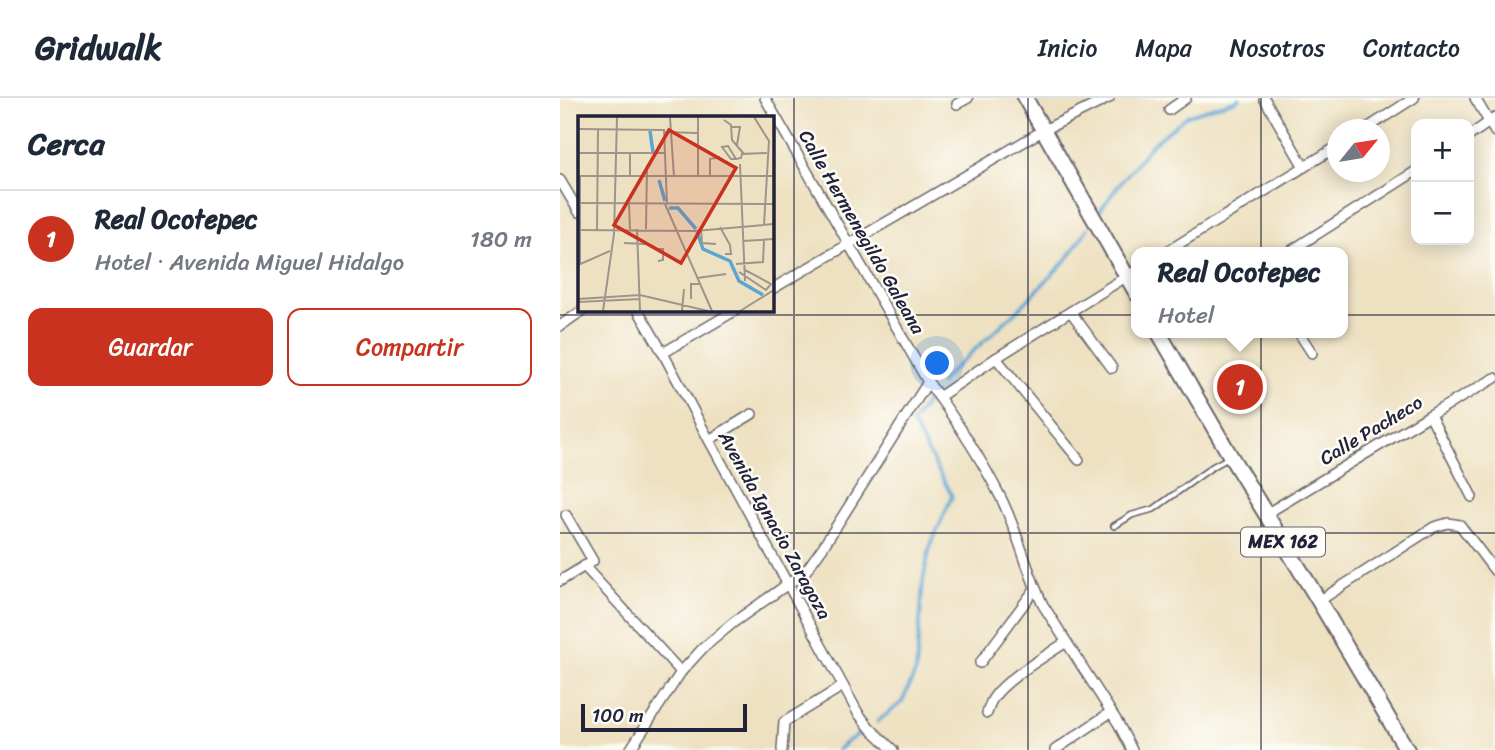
<!DOCTYPE html>
<html lang="es">
<meta charset="utf-8">
<style>
:root{--surface:#fff;--page:#f2f2f3;--text:#1f2937;--muted:#747a83;--line:#e0e1e3;--accent:#c8321e}
body{margin:0;font-family:Sriracha,sans-serif;background:var(--page);color:var(--text)}
.controls{position:absolute;right:21px;top:21px;display:grid;overflow:hidden;border-radius:14px;box-shadow:0 4px 18px #0003}
.controls button{width:63px;height:63px;display:grid;place-items:center;padding:0;border:0;border-bottom:2px solid var(--line);background:var(--surface);color:var(--text);font:35px sans-serif}
.compass{position:absolute;left:767px;top:21px;width:63px;height:63px;border-radius:50%;background:var(--surface);box-shadow:0 4px 18px #0003;rotate:60deg}
.scale{position:absolute;left:21px;bottom:18px;width:166px;box-sizing:border-box;padding-left:7px;border:4px solid #22223b;border-top:0;font-size:19px;line-height:24px;white-space:nowrap;color:#22223b;-webkit-text-stroke:5px #fdfcf7;paint-order:stroke}
.you{position:absolute;left:378px;top:266px;width:24px;height:24px;margin:-18px;border:5px solid #fff;border-radius:50%;background:#1a73e8;box-shadow:0 0 0 10px #1a73e833}
.badge{display:grid;place-items:center;width:46px;height:46px;border-radius:50%;background:var(--accent);color:#fff;font-size:23px;font-weight:700}
.pin{position:absolute;translate:-50% -50%;border:4px solid #fff;box-shadow:0 2px 7px #0006}
.popup{position:absolute;left:571px;top:149px;width:217px;height:91px;box-sizing:border-box;display:grid;place-content:center;border-radius:14px;background:var(--surface);filter:drop-shadow(0 2px 5px #0005);font-size:23px;white-space:nowrap;color:var(--muted)}
.popup b{font-size:26px;color:var(--text)}
.popup::after{content:'';position:absolute;left:50%;top:100%;margin-left:-14px;border:14px solid transparent;border-top-color:var(--surface)}
.list{margin:0;padding:0;list-style:none}
h2{display:flex;justify-content:space-between;align-items:center;height:91px;margin:0;padding:0 28px;font-size:30px}
h2 small{font-size:23px;font-weight:400;color:var(--muted)}
.list li{display:grid;grid-template-columns:46px 1fr auto;gap:21px;align-items:center;box-sizing:border-box;height:98px;padding:0 28px;border-top:2px solid var(--line)}
.list b{display:block;font-size:26px;white-space:nowrap}
.list p{margin:0;font-size:23px;white-space:nowrap;color:var(--muted)}
.list em{font-size:23px;font-style:normal;color:var(--muted)}
.actions{display:flex;gap:14px;padding:21px 28px}
.actions a{flex:1;padding:16px 0;border:2px solid var(--accent);border-radius:14px;text-align:center;font-size:24px;color:var(--accent)}
.actions .main{background:var(--accent);color:#fff}
.map{position:relative;flex:none;width:935px;height:652px;overflow:hidden}
header{display:flex;align-items:center;gap:42px;box-sizing:border-box;height:98px;padding:0 35px;background:var(--surface);border-bottom:2px solid var(--line)}
header strong{font-size:33px}
nav{display:flex;gap:38px;margin-inline-start:auto;font-size:24px}
main{display:flex}
aside{flex:1;background:var(--surface)}
.map>svg:first-child{display:block}
</style>
<header>
<strong>Gridwalk</strong>
<nav><a>Inicio</a><a>Mapa</a><a>Nosotros</a><a>Contacto</a></nav>
</header>
<main>
<aside>
<h2>Cerca<small></small></h2>
<ul class="list">
<li><span class="badge">1</span><div><b>Real Ocotepec</b><p>Hotel · Avenida Miguel Hidalgo</p></div><em>180 m</em></li>
</ul>
<div class="actions"><a class="main">Guardar</a><a>Compartir</a></div>
</aside>
<div class="map">
<svg width="935" height="652" viewBox="0 0 935 652">
<rect width="100%" height="100%" fill="#fdfcf7"/>
<filter id="ink" filterUnits="userSpaceOnUse"><feTurbulence type="fractalNoise" baseFrequency=".0143" numOctaves="2"/><feDisplacementMap in="SourceGraphic" scale="14" xChannelSelector="R" yChannelSelector="G"/><feConvolveMatrix kernelMatrix="1 2 1 2 8 2 1 2 1" color-interpolation-filters="sRGB"/></filter>
<filter id="wash" filterUnits="userSpaceOnUse"><feTurbulence type="fractalNoise" baseFrequency=".00686" numOctaves="4" result="noise"/><feDisplacementMap in="SourceGraphic" scale="28" xChannelSelector="R" yChannelSelector="G"/><feGaussianBlur stdDeviation="1.57" result="paint"/><feColorMatrix in="noise" values="0 0 0 0 0 0 0 0 0 0 0 0 0 0 0 0 0 1.4 0 .05"/><feComposite in="paint" operator="in"/></filter>
<g filter="url(#wash)">
<rect width="100%" height="100%" fill="#eee1c1"/>
<g fill="none" stroke-linecap="round" stroke-linejoin="round">
<g stroke="#5aa6d3" stroke-width="3.5">
<path d="M540,113l15,-21 36,-45 37,-30 49,-15 2,-2"/>
<path d="M380,286l8,-10 71,-65 49,-51 20,-30"/>
<path d="M317,624l25,-20 14,-31 7,-90 7,-34 22,-51 -40,-73 17,-24"/>
<path d="M278,652l7,-7 17,-11"/>
</g>
</g>
</g>
<g filter="url(#ink)">
<g fill="none" stroke-linecap="round" stroke-linejoin="round">
<defs>
<path id="lane" d="M554,428l18,-11 22,-6 58,-42 18,-10"/>
<g id="street">
<path d="M205,0l163,284c26,35 52,75 72,114 18,35 26,74 43,109l75,118 14,27"/>
<path d="M704,0l40,69"/>
<path d="M915,0l20,34"/>
<path d="M397,6l11,-6"/>
<path d="M609,12l17,-12"/>
<path d="M804,32l50,-32"/>
<path d="M909,38l26,-18"/>
<path d="M0,82l19,32"/>
<path d="M606,154l172,-106"/>
<path d="M729,154l127,-81"/>
<path d="M212,191l272,-159 65,-32"/>
<path d="M78,212l25,43 46,87 149,273 12,15 23,22"/>
<path d="M511,214l41,56"/>
<path d="M0,228l23,-16"/>
<path d="M739,235l13,20"/>
<path d="M103,255l73,-43"/>
<path d="M436,260l83,102"/>
<path d="M379,299l57,-39 141,-88"/>
<path d="M870,317l42,82"/>
<path d="M149,342l43,-26"/>
<path d="M706,416l164,-99 65,-37"/>
<path d="M24,468l97,106"/>
<path d="M0,483l33,-20 -27,-46"/>
<path d="M759,503l115,-74 14,-4 12,2 35,46"/>
<path d="M420,565l55,-74"/>
<path d="M427,615c2,-5 3,-11 7,-16 13,-19 52,-41 72,-55"/>
<path d="M70,652l51,-78 22,-24 31,-26 71,-50 18,-25 105,-165"/>
<path d="M222,652l2,-28 59,-36"/>
<path d="M495,652l56,-38"/>
</g>
<g id="primary">
<path d="M465,0l112,196"/>
<path d="M599,235l72,124 88,144 88,149"/>
</g>
</defs>
<use href="#lane" stroke="#69656a" stroke-width="8"/>
<use href="#street" stroke="#69656a" stroke-width="12"/>
<use href="#primary" stroke="#69656a" stroke-width="18"/>
<use href="#lane" stroke="#fff" stroke-width="4.5"/>
<use href="#street" stroke="#fff" stroke-width="9"/>
<use href="#primary" stroke="#fff" stroke-width="14"/>
</g>
</g>
<path fill="none" stroke="#22223b" stroke-width="2" stroke-opacity="0.55" d="M234,0v652M468,0v652M701,0v652M0,217h935M0,435h935"/>
<g text-anchor="middle" dominant-baseline="central" stroke-width="5" stroke-linejoin="round" paint-order="stroke">
<rect fill="#fdfcf7" stroke="#646373" stroke-width="2" x="681" y="429.5" width="84" height="29" rx="5"/>
<g font-size="18" font-weight="bold" fill="#22223b">
<text x="723" y="444">MEX 162</text>
</g>
<g font-size="19" fill="#22223b" stroke="#fdfcf7">
<text transform="translate(302 134) rotate(60)">Calle Hermenegildo Galeana</text>
<text transform="translate(811 332) rotate(-31)">Calle Pacheco</text>
<text transform="translate(215 427) rotate(61)">Avenida Ignacio Zaragoza</text>
</g>
</g>
<g transform="translate(18 18)">
<rect width="196" height="196" fill="#eee1c1"/>
<path fill="none" stroke="#5aa6d3" stroke-width="3.5" d="M72,15l3,21M81,64l6,21M91,92h9l18,21M119,116l6,17 27,12 9,20 24,14"/>
<path fill="none" stroke="#9c958b" stroke-width="2" d="M92,1l4,60M120,1v60M176,1l15,24 -5,84M146,4l7,5 1,15 12,14M153,11h9l-3,18M0,13l86,1 3,74M86,16l33,1M0,37h87M158,43l-8,-13 -6,1 9,12h5l5,-1 1,-4 25,-1M162,48l5,117M0,60h196M2,60v88M52,60v-22M132,61v-18l10,-2M0,87l196,1M51,88l1,25M87,88l47,107M142,111l10,18 1,9h-6M59,113l3,82M68,113l1,-64M123,113l1,14 14,1M0,114l117,1 79,-7M19,114l1,-100M165,125l31,-2M46,127l21,1M79,133h6v11l-5,1M158,148l27,-2 1,-22M0,149l32,-14M161,156l27,18 5,-6 -26,-14M119,162l29,-4M0,183l62,-4 68,16M113,183v-15h8M0,186l62,-3M25,195l11,-77 3,-117M104,195l2,-22M162,195l34,-21"/>
<path fill="#c8321e" fill-opacity="0.15" stroke="#c8321e" stroke-width="3.5" d="M91,14l67,38 -55,95 -67,-38z"/>
<rect width="196" height="196" fill="none" stroke="#22223b" stroke-width="3.5"/>
</g>
</svg>
<div class="controls">
<button>+</button>
<button>−</button>
</div>
<svg class="compass" viewBox="-18 -18 36 36"><path d="M0-13l5 13h-10z" fill="#e53935"/><path d="M0 13l5-13h-10z" fill="#747a83"/></svg>
<div class="scale">100 m</div>
<div class="you"></div>
<div class="pin badge" style="left:680px;top:289px">1</div>
<div class="popup"><b>Real Ocotepec</b>Hotel</div>
</div>
</main>
